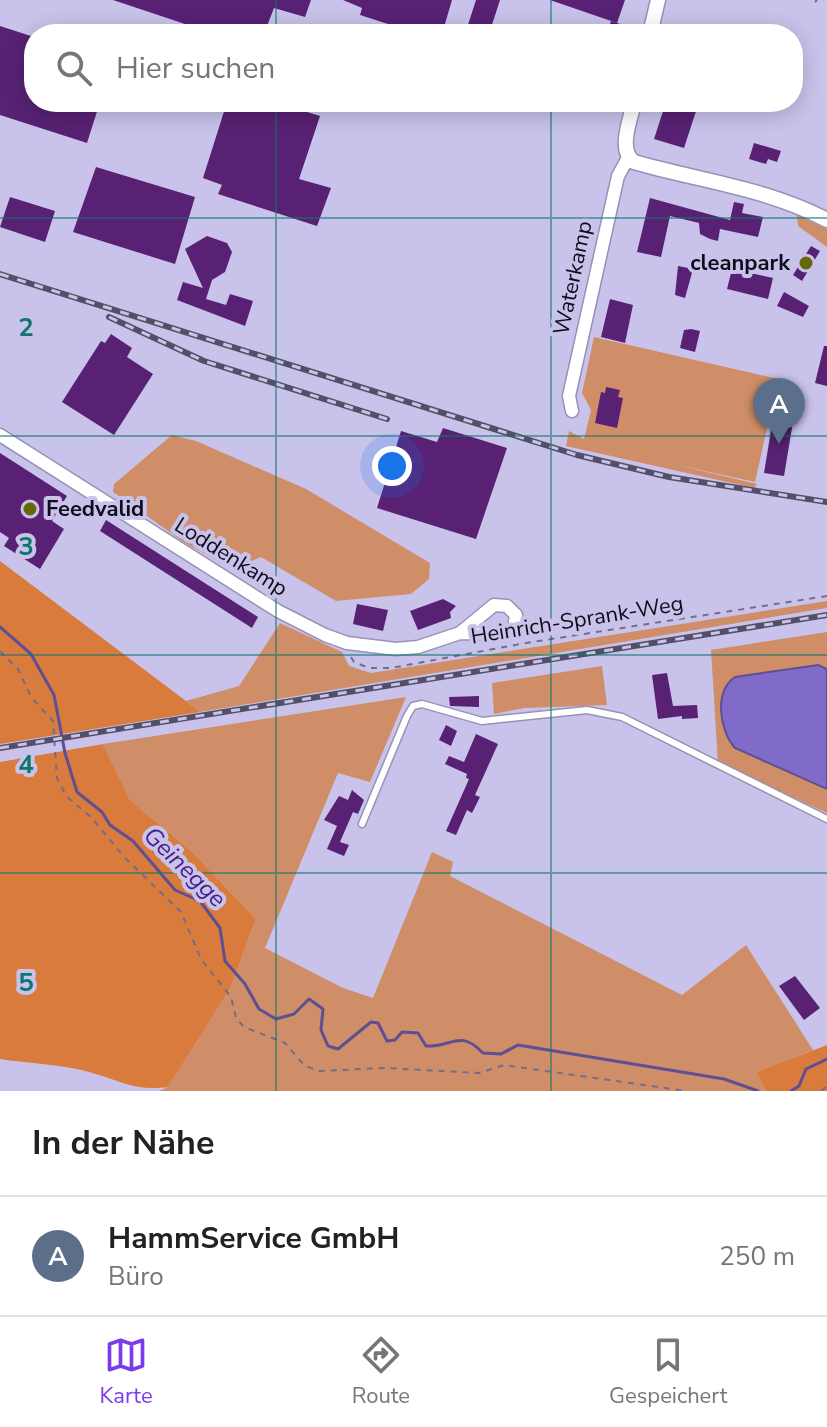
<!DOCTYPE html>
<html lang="de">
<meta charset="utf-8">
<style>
:root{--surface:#fff;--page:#f2f2f2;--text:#222;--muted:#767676;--line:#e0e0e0;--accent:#7c3aed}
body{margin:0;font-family:"Nunito Sans",sans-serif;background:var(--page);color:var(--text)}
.you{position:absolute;left:392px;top:466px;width:28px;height:28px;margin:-20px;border:6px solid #fff;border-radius:50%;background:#1a73e8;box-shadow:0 0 0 12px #1a73e833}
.badge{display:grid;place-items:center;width:52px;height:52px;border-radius:50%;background:var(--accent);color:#fff;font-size:26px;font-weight:700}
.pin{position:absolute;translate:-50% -66px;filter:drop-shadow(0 2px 4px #0008)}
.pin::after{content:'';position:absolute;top:42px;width:28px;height:24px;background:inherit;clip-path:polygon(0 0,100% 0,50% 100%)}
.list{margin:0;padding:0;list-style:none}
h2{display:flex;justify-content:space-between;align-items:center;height:104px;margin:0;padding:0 32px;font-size:34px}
h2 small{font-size:26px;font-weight:400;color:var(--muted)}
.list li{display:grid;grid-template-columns:52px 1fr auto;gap:24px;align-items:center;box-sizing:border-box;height:120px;padding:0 32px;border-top:2px solid var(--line)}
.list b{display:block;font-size:30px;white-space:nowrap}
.list p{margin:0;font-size:26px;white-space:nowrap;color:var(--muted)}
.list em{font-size:26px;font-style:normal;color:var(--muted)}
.icon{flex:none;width:44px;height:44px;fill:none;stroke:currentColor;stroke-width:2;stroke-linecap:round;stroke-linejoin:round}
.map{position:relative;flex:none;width:827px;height:1091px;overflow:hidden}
.search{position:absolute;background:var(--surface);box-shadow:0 4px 20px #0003;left:24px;right:24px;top:24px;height:88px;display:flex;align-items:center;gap:20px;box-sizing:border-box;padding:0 28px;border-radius:32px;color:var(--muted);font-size:30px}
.sheet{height:224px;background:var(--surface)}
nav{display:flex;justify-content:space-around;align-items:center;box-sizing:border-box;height:112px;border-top:2px solid var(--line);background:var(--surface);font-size:22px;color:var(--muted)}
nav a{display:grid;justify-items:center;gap:4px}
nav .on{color:var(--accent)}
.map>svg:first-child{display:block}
</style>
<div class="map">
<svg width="827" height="1091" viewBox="0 0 827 1091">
<rect width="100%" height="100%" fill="#c9c3eb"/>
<g fill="#cf8e67">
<path d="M797,215l30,14v18l-29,-21z"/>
<path d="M594,337l184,42 -23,103 -82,-18 84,20 -3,4 -188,-42 3,-15 15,8 7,-29 -9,-17z"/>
<path d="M172,435l24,6 110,48 124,74 -1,16 -18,15 -75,7 -75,-44 -28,12 -48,-26 -72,-51 1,-8z"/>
<path d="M827,601v7l-627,104 -14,-11 53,-15 41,-63 62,29 7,14 22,7z"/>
<path d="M827,632v181l-109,-50 -7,-113z"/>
<path d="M602,666l5,39 -83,3 -30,6 -2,-31z"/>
<path d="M406,697l-36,85 -32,-9 -73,175 78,40 30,10 59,-146 21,10 -3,14 232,119 64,-50 67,105 -55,22 8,19h-607l9,-4 62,-98 26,-70 -65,-68 -61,-51 -27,-56z"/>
</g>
<g fill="#d97b3c">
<path d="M0,561l186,140 14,11 -200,32z"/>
<path d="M103,744l27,56 61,51 65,68 -26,70 -62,98c-33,4 -45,-5 -72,-13 -30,-10 -65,-10 -96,-15v-297z"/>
<path d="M827,1045v46h-61l-9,-19z"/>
</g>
<path fill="#806bc9" stroke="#5e4f94" stroke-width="2" d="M818,665l9,4v120l-92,-41c-16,-18 -21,-57 0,-71z"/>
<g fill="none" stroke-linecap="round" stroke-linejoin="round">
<g stroke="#5e4f94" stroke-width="3">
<path d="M0,627l31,27 23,41 11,58 12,39 25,20 8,13 23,16 42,49 25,11 20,27 5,33 20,23 14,25 17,10 18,-5 15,-15 14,10 -2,21 7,16 10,3 33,-27 7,1 9,18 8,-1 7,-8 16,1 8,13c26,2 33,-18 57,7l18,1 17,-9 206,34 34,12"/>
<path d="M791,1091l8,-5 7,-17 21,-10"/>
</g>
</g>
<g fill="#582174">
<path d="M113,0h198l-6,17 -31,-9 -10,26h-49z"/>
<path d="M343,0h109l-10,34 -57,-3 3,-7 -28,-9 2,-7z"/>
<path d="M476,0h24l-11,34h-24z"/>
<path d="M550,0h75l-8,23z"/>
<path d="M611,21l30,10 -1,3h-33z"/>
<path d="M0,26l34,11v65h66l-13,41 -87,-28z"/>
<path d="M227,102h48l45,14 -21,63 32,9 -14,38 -99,-32 4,-9 -19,-7z"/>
<path d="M666,102h33l-15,46 -30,-9z"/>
<path d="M754,143l27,8 -4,11 -9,-3 -2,5 -17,-5z"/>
<path d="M96,167l99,30 -20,67 -102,-32z"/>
<path d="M10,197l45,14 -10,31 -45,-15z"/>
<path d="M650,198l80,22 4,-18 10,2 -2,9 21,4 -5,20 -38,-8 -2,12 -8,-2 -10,-5 -1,-11 -29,-7 -9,41 -24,-5z"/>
<path d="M207,236l20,7 5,9 -7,20 -13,8 -6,19 20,6 4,-11 23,7 -8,25 -68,-26 6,-18 20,6 -18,-39z"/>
<path d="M811,246l9,5 -18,30 -9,-6z"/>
<path d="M678,266l15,3 -8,29 -10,-3z"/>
<path d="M732,269l41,9 -5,21 -41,-10z"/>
<path d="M784,292l25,14 -6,11 -26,-11z"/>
<path d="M610,299l23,6 -8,38 -24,-6z"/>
<path d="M691,329l9,2 -5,21 -15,-4 4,-18z"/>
<path d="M111,334l21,14 -5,9 26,17 -39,61 -52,-33 39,-61 4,2z"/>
<path d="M824,346h3v40l-12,-3z"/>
<path d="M606,387l14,3 -2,7 5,1 -6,30 -22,-5 6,-31 4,1z"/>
<path d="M774,412l20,4 -10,60 -20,-3z"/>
<path d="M443,428l64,20 -31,91 -99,-31 24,-77 36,11z"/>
<path d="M0,453l67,43 -15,25 12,8 -24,40 -36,-23 5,-8 -9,-6z"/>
<path d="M106,520l152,97 -6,11 -152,-97z"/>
<path d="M443,599l13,7 -6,6 1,6 -33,12 -8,-19z"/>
<path d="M357,604l31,6 -5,21 -30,-7z"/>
<path d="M667,673l6,33 24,-1 1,13 -16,1v-3l-24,3 -6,-44z"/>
<path d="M479,696v11l-29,-1 -1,-9z"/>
<path d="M446,725l11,6 -6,15 -12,-6z"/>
<path d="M476,734l22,10 -23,51 5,2 -8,16 -5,-3 -11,25 -10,-4 23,-52 -3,-1 1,-4 -22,-10 4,-8 15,6z"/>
<path d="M352,790l12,10 -6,14 -5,-2 -13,30 9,3 -5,11 -17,-7 10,-23 -13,-6 15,-24 9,4z"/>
<path d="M795,976l25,32 -16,12 -25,-34z"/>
</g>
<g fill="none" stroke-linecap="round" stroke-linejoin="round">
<defs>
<path id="service" d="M362,824l45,-108 6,-10 9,-2 60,17 105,-11 35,7 205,102"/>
<g id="minor">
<path d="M572,411l-3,-15 49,-220 10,-18"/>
<path d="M0,435l278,176 47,24 22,8 49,6 22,-2 42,-14 46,1 8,-6 2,-13 -9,-9 -13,-1 -34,28"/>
</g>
<g id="tertiary">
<path d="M650,34l8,-34"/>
<path d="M634,102c-3,17 -17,48 0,60 66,19 132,26 193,58"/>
</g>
</defs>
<use href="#service" stroke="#9791b6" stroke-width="9"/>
<use href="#minor" stroke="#9791b6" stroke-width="15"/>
<use href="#tertiary" stroke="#9791b6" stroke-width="17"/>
<g stroke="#726e89" stroke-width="2" stroke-dasharray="6 6" stroke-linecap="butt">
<path d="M815,2l2,-2"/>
<path d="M0,651l18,18 13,28 22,24 4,57 9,18 26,22 32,39 57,55 20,47 30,38 5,21 8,9 41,16 19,22 14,6 67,-3 94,5 25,-8 182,26"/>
<path d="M351,657l3,5 15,6h22l135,-25 301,-47"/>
<path d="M821,1091l6,-5"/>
</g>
<use href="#service" stroke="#fff" stroke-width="6"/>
<use href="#minor" stroke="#fff" stroke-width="12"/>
<use href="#tertiary" stroke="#fff" stroke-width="14"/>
<defs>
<g id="rail">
<path d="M0,274l577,181 92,22 158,25"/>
<path d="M109,317l95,44 183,58"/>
<path d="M0,748l827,-133"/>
</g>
</defs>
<use href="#rail" stroke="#534f66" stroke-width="6"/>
<use href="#rail" stroke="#c9c3eb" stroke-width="3" stroke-dasharray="9" stroke-linecap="butt"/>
</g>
<path fill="none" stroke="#0f766e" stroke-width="2" stroke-opacity="0.55" d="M276,0v34M551,0v34M276,102v989M551,102v989M0,218h827M0,436h827M0,655h827M0,873h827"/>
<g fill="#646805" stroke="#c9c3eb" stroke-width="3">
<circle cx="806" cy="263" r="8"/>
<circle cx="30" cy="509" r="8"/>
</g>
<g text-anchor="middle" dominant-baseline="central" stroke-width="8" stroke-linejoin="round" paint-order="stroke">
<g font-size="22" font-weight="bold" fill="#100d1a" stroke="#c9c3eb" text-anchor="end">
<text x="790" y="263">cleanpark</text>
<text x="46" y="509" text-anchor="start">Feedvalid</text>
</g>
<g font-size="22" fill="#100d1a" stroke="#c9c3eb">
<text transform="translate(573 278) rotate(-78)">Waterkamp</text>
<text transform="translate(231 557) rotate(32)">Loddenkamp</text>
<text transform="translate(577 620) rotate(-9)">Heinrich-Sprank-Weg</text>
</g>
<g font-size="24" font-style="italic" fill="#461e8e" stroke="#c9c3eb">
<text transform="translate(185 867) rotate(44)">Geinegge</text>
</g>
</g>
<g font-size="26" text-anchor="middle" font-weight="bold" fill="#0f766e" stroke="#c9c3eb" stroke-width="8" stroke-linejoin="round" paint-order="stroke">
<text x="26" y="336">2</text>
<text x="26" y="555">3</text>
<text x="26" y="773">4</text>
<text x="26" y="991">5</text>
</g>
</svg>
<div class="you"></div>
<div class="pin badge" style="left:779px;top:444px;background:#5c6f8a">A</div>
<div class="search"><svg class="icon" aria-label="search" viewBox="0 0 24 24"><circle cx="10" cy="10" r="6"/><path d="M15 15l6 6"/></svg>Hier suchen</div>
</div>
<section class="sheet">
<h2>In der Nähe<small></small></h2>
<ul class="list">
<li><span class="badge" style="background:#5c6f8a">A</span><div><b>HammService GmbH</b><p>Büro</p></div><em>250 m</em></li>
</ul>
</section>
<nav>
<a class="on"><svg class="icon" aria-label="map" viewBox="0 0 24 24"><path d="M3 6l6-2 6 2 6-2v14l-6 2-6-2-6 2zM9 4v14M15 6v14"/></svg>Karte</a>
<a><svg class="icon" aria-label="directions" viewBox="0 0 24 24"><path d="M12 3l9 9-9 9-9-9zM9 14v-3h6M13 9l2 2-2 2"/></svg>Route</a>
<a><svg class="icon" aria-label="saved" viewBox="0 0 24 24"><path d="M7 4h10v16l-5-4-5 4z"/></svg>Gespeichert</a>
</nav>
